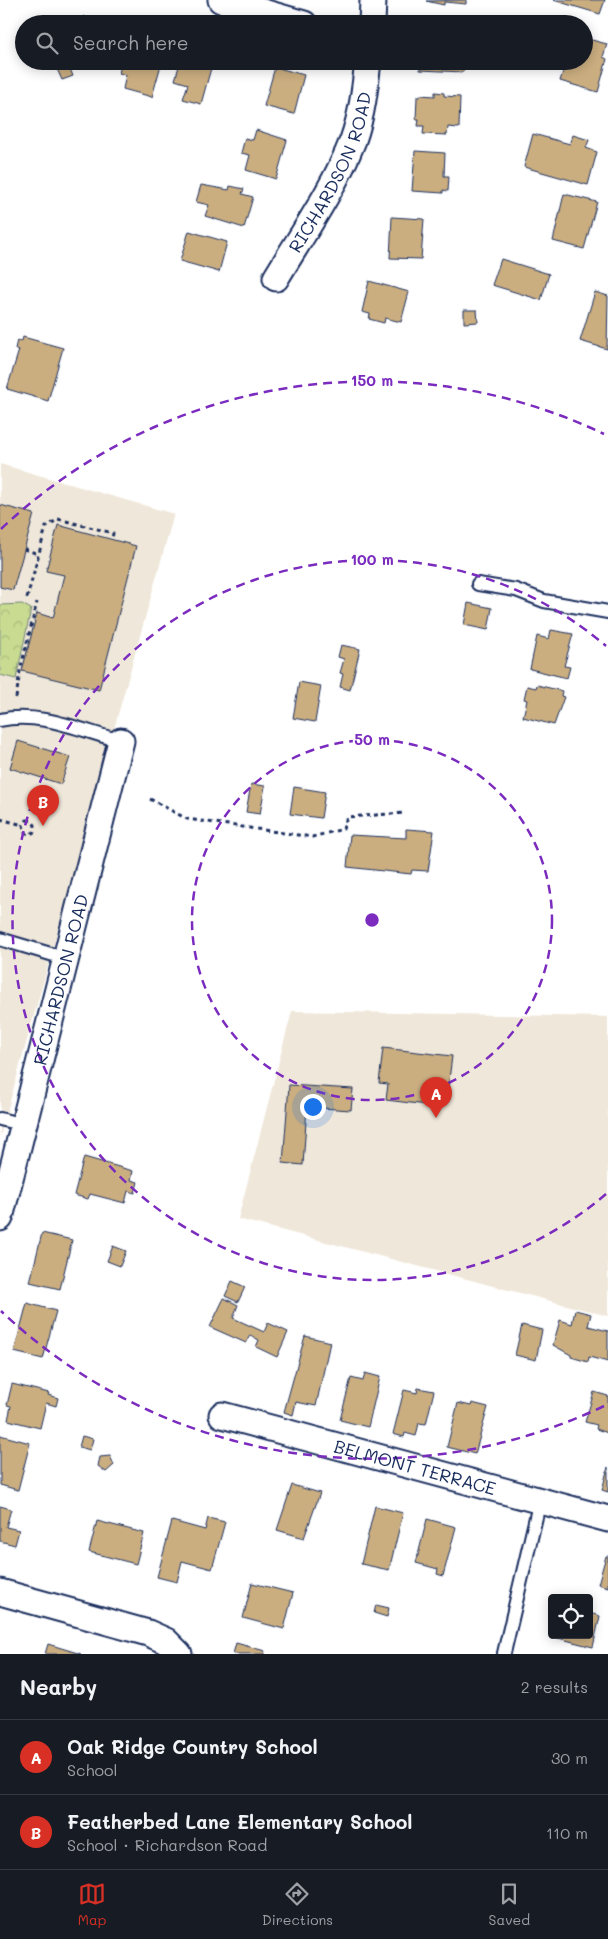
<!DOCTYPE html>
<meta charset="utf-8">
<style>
:root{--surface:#171b24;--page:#20242c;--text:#f1f3f6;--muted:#9ea1a6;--line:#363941;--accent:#d93025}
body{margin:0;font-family:Mali,sans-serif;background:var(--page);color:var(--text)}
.controls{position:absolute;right:15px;bottom:15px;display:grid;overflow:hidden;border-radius:5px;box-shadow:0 2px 12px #0003}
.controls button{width:45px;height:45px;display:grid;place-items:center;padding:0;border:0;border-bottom:1px solid var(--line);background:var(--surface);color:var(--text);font:25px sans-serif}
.you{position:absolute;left:312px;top:1106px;width:18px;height:18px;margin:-12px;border:4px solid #fff;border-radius:50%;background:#1a73e8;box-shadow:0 0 0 8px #1a73e833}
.badge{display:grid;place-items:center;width:32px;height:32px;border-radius:50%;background:var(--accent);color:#fff;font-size:16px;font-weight:700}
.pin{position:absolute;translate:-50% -41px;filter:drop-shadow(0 1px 2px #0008)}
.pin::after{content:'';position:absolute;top:26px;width:18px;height:15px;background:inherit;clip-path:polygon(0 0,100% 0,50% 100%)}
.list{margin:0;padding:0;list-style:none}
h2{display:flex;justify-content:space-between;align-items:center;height:65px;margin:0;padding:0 20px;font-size:21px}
h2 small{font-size:16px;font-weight:400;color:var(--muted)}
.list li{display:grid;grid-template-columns:32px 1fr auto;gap:15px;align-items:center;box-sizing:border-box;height:75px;padding:0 20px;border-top:1px solid var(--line)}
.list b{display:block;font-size:19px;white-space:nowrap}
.list p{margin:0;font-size:16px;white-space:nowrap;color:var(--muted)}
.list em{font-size:16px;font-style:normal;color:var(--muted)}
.icon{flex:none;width:28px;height:28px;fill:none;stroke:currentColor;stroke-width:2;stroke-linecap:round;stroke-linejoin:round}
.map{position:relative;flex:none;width:608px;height:1654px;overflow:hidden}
.search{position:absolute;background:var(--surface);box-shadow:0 2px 12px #0003;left:15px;right:15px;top:15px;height:55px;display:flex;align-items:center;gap:12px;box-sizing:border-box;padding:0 18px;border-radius:28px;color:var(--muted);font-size:19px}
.sheet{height:215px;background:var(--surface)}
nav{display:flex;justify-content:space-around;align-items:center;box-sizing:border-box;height:70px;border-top:1px solid var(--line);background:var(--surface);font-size:14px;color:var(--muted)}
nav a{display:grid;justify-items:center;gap:2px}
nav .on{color:var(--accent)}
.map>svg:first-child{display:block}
</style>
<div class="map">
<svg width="608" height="1654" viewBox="0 0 608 1654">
<defs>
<pattern id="forest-crowns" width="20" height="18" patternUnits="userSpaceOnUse" patternTransform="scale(1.25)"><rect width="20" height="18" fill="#c8db90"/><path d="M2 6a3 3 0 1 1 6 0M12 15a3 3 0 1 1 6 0" fill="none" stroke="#abbc7f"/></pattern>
</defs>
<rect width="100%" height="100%" fill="#fff"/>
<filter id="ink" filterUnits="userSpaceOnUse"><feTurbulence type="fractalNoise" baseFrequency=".02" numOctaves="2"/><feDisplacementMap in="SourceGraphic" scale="10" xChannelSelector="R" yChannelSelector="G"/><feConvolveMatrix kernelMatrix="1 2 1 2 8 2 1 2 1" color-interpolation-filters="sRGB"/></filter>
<g filter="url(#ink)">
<g fill="#efe7d9">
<path d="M0,464l174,50 -174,623z"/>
<path d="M292,1011l316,6v299l-370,-97z"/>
</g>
<path fill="url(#forest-crowns)" stroke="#728577" d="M22,604l9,5 -15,70 -16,-4v-70z"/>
<g fill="#cbae80" stroke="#1b2f5e">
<path d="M466,0v4l-22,-2v3l-18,-4z"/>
<path d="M553,0h52l-5,14z"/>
<path d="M84,16l10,8h-16z"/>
<path d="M584,38l23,6 -4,13 4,2 -9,33 -38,-11 6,-19 -2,-1h20z"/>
<path d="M122,61h40l-10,36 -29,-8 3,-14 -7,-2z"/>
<path d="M173,61h40l-12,43 -18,-5 5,-15 -13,-4 4,-14 -7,-2z"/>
<path d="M420,61h44l-1,11 -43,-2z"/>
<path d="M68,64l5,12 -11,4 -5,-11z"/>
<path d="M275,67l29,8 -10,39 -30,-8z"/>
<path d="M435,92l9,1v3l16,1 -1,31 -11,-1 -1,8 -24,-1 1,-8h-6l1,-7h-3l1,-22h3v-2l15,1z"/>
<path d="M256,130l31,10 -11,39 -30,-9 4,-15 -9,-2 4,-15 8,2z"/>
<path d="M533,134l37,10 3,-9 16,5 -3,8 11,4 -9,33 -64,-18z"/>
<path d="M415,151l30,2 -1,23h5l-1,15 -5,-1v3l-31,-2z"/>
<path d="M201,185l28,5 1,-4 14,3 -2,5 11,3 -9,31 -39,-12 4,-11 -13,-3z"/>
<path d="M564,194l33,8 -13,47 -31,-8z"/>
<path d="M392,217l32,2 -3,40 -31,-1z"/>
<path d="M189,231l38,11 -8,30 -39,-11z"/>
<path d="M501,259l48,15 -8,26 -49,-15z"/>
<path d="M369,281l40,11 -8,30 -16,-4 -1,5 -15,-4 1,-5 -8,-2z"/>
<path d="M595,292l13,4 -1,53 -27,-8z"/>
<path d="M464,310h13l1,12 -14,1z"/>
<path d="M23,337l40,11 -15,53 -41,-12 12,-39 -4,-1 2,-9 5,1z"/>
<path d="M0,505l34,9 -21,76 -13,-3z"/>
<path d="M58,525l78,21 -37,144 -77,-19 15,-58 16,5 11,-43 -18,-4z"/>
<path d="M468,603l24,5 -4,22 -24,-5z"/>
<path d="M551,630l22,4 -9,32 6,1 -3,11 -37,-9 7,-33 12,3z"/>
<path d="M341,645l19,4 -10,41 -10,-3 3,-13 -3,-1 4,-14 -6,-2z"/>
<path d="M299,682l22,4 -6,36 -22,-4z"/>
<path d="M537,685l25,6 -1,5 3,1 -10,28 -31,-8 4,-17 -3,-1 3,-13 9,2z"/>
<path d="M18,741l52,16 -9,27 -51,-16z"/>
<path d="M251,784l14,2 -5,28 -14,-2z"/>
<path d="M294,787l31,5 -4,26 -31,-4z"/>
<path d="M406,829l28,2 -6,40 -16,-1 -1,4 -64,-7 3,-32 56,3z"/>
<path d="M383,1048l69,8 -4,32 -11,-1 -2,19 -49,-6 2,-16 -9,-1z"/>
<path d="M289,1085l64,4 -2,21 -44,-3 -4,58 -20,-2z"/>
<path d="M84,1157l49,14 -2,9 7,2 -3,11 -7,-2 -3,12 -35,-9 -2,5 -14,-4z"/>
<path d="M42,1233l30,7 -12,49 -30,-7z"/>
<path d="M113,1246l13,5 -6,15 -13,-5z"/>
<path d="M232,1281l13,6 -7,15 -13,-6z"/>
<path d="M224,1298l14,7 -5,13 31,14 4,-9 20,9 -11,25 -21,-10 3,-7 -9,-5 -4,8 -36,-16z"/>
<path d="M27,1303l29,8 -13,48 -29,-7z"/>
<path d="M575,1310l16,4 -3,12 20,5v31l-19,-5 -1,5 -17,-5v-2l-18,-10 7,-25 12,4z"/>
<path d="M522,1325l20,5 -6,30 -21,-5z"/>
<path d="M305,1336l25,6 -14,64 -20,-4 -3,13 -9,-3z"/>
<path d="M365,1373l15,4 -12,50 -28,-7 11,-42 12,3z"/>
<path d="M12,1384l37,9 -1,2 10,3 -2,8 -10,-3 -6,25 -32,-8 3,-14 -4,-1z"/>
<path d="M418,1388l16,3 -8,33 -7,-1 -3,13 -11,-3 -1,4 -11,-3 11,-44 13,3z"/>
<path d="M594,1392l14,4v37l-12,-4 1,-4 -12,-3z"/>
<path d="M458,1403l13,3 1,-3 16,4 -13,47 -28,-7z"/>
<path d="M0,1435l30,8 -12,47 -18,-5z"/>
<path d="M82,1436l11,3 -3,11 -11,-3z"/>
<path d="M110,1456l4,9 -8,7 -8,-6 2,-9z"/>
<path d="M608,1467v25l-6,-2z"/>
<path d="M292,1485l28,8 -16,45 -27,-8z"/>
<path d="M0,1506l11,3 -5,18 13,3 -4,15 -15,-4z"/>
<path d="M375,1506l28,7 -14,57 -28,-6z"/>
<path d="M208,1518l17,4 -13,47 -30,-8 -5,21 -20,-5 15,-56 33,9z"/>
<path d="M427,1519l29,8 -13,49 -6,-2 1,-5 -22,-6z"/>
<path d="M97,1521l47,12 -8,31 -47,-12z"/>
<path d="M606,1556h2v31l-10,-3z"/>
<path d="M252,1583l41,10 -9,36 -41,-11z"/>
<path d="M376,1605l13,3 -2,9 -13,-4z"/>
<path d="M589,1613l11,3 -7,31 -43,-11 2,-9v8h37z"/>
<path d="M236,1643l29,8 -1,3h-31z"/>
<path d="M48,1644l33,10h-36z"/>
</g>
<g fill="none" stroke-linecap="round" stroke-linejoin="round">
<defs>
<g id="service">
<path d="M478,584l38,6 28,11 64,11"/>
<path d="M0,720c40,-9 82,11 121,21"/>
<path d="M0,939l64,19"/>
<path d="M0,1119l24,6"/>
<path d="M504,1653l36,-153"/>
</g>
<g id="minor">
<path d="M221,0l83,24"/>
<path d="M372,24l1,-24"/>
<path id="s1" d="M276,278c27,-45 58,-89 77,-138 9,-25 12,-52 15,-79"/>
<path id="s2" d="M0,1218l121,-477"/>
<path id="s3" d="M222,1415l386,104"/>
<path d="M0,1592l148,41 18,8 13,13"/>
</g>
</defs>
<use href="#service" stroke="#1b2f5e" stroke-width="16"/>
<use href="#minor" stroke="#1b2f5e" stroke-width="29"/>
<g stroke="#1b2f5e" stroke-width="3" stroke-dasharray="4 4" stroke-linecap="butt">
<path d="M24,549l14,5"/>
<path d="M27,598l19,-71 12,-8 55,14 -1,6"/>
<path d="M16,698l4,-27 17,-69"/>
<path d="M150,799l37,20 125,18 31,-8 4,-12 58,-4"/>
<path d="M0,819l23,6"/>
<path d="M27,820l5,1 3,4 -1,7 -3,2 -6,-1 -2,-8z"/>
</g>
<use href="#service" stroke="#fff" stroke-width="12"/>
<use href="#minor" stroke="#fff" stroke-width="25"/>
</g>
</g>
<g fill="none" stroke="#7b2cbf" stroke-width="2.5" stroke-dasharray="9 6">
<circle cx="372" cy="920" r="180"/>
<path d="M606 1194A360 360 0 1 1 606 646"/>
<path d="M604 1406A539 539 0 0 1 1 1311M1 529A539 539 0 0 1 604 434"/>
</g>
<g text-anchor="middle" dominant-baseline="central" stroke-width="4" stroke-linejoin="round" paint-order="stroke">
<g font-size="18" fill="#1b2f5e" stroke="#fff">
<text stroke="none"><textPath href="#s1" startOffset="120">RICHARDSON ROAD</textPath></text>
<text stroke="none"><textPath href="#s2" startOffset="246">RICHARDSON ROAD</textPath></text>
<text stroke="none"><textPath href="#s3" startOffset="200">BELMONT TERRACE</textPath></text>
</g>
</g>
<circle cx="372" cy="920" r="8" fill="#7b2cbf" stroke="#fff" stroke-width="2.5"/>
<g font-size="15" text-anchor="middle" font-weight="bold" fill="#7b2cbf" stroke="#fff" stroke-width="4" stroke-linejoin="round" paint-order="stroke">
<text x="372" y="386">150 m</text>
<text x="372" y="565">100 m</text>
<text x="372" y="745">50 m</text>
</g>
</svg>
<div class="controls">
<button><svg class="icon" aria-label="locate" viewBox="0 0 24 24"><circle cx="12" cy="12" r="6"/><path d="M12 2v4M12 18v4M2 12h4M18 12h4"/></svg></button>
</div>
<div class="you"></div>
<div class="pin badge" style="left:436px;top:1118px">A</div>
<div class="pin badge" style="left:43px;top:826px">B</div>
<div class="search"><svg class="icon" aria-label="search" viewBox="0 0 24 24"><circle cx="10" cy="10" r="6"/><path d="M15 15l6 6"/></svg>Search here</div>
</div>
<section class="sheet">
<h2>Nearby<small>2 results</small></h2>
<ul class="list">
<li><span class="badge">A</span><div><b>Oak Ridge Country School</b><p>School</p></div><em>30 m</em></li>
<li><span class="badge">B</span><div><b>Featherbed Lane Elementary School</b><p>School · Richardson Road</p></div><em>110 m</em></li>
</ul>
</section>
<nav>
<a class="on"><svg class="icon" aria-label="map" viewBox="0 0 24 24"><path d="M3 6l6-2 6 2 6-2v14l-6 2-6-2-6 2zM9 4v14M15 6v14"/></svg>Map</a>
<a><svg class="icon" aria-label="directions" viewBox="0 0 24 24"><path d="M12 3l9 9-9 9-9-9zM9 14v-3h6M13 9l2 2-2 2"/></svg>Directions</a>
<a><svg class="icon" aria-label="saved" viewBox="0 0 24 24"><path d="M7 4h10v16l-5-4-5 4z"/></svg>Saved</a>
</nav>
